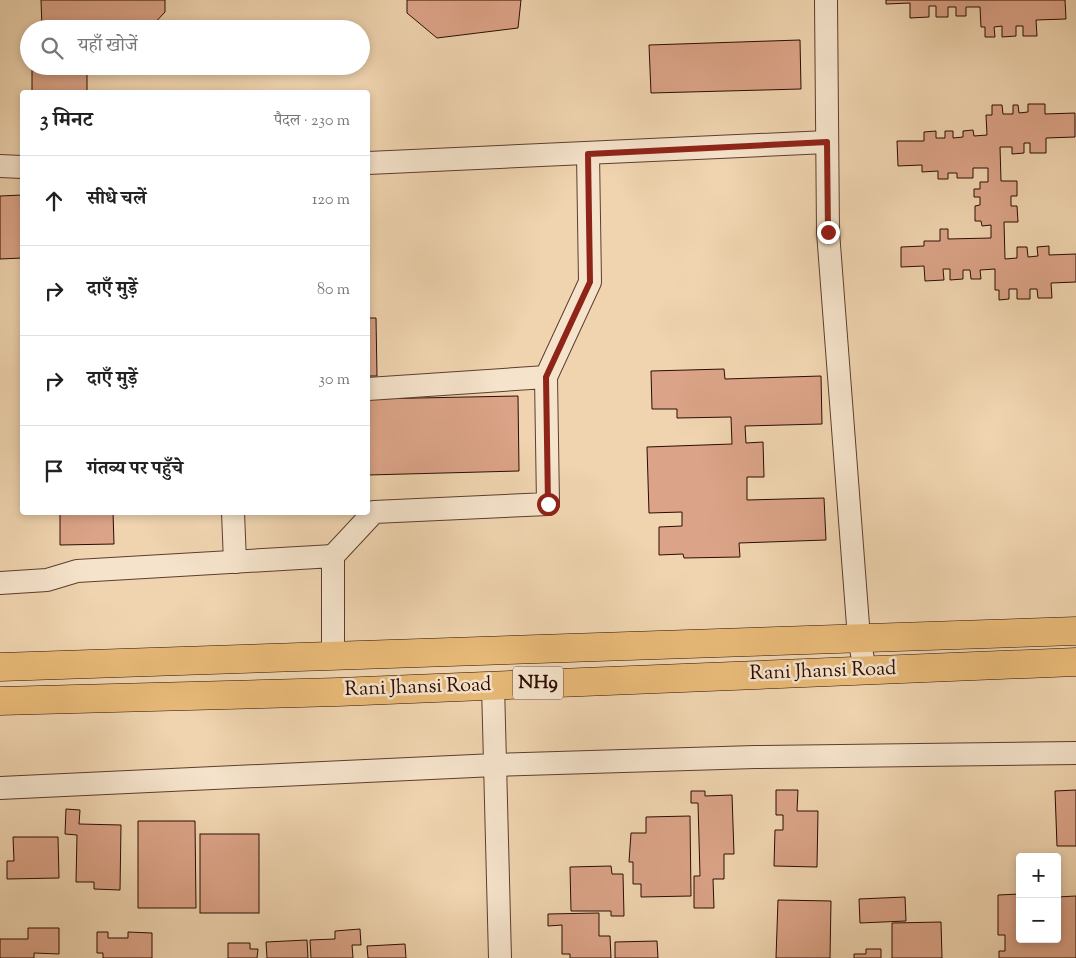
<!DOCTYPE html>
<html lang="hi">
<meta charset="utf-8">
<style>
:root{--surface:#fff;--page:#f6f6f6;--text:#222;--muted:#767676;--line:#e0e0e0}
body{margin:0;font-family:"Sorts Mill Goudy","Noto Serif Devanagari",serif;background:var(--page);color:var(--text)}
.controls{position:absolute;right:15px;bottom:15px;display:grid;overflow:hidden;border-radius:5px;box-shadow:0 2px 8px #0003}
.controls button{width:45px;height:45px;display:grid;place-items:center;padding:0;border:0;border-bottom:1px solid var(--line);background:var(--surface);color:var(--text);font:25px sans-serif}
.stop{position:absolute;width:15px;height:15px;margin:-11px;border:4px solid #8f2418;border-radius:50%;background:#fff}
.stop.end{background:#8f2418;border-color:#fff;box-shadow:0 1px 5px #0008}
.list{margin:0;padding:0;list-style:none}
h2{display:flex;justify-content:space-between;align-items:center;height:65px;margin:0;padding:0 20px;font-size:21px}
h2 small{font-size:16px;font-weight:400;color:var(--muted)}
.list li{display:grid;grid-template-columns:32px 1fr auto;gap:15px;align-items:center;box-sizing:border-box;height:90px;padding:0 20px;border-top:1px solid var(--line)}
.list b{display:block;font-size:19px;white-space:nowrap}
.list em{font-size:16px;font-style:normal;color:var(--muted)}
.icon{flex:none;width:28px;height:28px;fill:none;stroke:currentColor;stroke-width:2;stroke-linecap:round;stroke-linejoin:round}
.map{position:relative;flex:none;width:1076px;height:958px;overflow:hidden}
.search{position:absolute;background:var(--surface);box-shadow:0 2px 8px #0003;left:20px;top:20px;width:350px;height:55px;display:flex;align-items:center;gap:12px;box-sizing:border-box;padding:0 18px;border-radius:28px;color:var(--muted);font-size:19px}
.panel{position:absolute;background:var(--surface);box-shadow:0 2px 8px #0003;left:20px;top:90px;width:350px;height:425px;border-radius:5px}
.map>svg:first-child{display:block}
</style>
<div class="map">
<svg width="1076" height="958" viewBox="0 0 1076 958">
<rect width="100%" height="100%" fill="#efd4af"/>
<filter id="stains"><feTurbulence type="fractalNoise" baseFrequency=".004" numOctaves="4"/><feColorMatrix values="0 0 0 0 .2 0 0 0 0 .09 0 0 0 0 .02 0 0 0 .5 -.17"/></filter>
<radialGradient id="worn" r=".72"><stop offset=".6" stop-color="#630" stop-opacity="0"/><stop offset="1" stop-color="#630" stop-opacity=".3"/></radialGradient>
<g fill="#dba387" stroke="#2c0c02">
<path d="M41,0h124v12l-16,17h-107z"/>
<path d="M407,0h114l-3,28 -81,10 -30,-25z"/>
<path d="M886,0h179l1,19 -30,1 1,16h-14v-10h-7v10l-14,1v-11l-8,1 1,10h-10v-10h-4l-1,-20h-14v9h-10v-9h-8v10h-12v-11h-7v11l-19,1v-15l-24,1z"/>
<path d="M800,40l1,49 -150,4 -2,-48z"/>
<path d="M87,69v23h-55v-22z"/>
<path d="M1028,104h17v10l30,-1v24l-29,1v15h-16v-10h-6v10l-12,1v-7h-12l1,34h16v15h-6v10h6l1,16h-14l1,37 12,-1v-11h10l1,10 10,-1 -1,-9 12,-1v9l27,-1v28l-25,1 1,15h-14l-1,-9h-7v10h-13v-10h-8v10l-10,1v-10h-4v-21l-15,1 1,9h-10l-1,-9h-7v9l-13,1v-11h-7l1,11 -19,1 -1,-15 -23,1v-20l23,-1v-5h16v-12h8v10l43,-1v-13l-9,1 -1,-5h-6v-15l5,-1v-8h-6v-8h6v-7h8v-14h-15v10h-16v-5h-9v6h-10v-8l-16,1v-7l-24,1 -1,-25h27v-9l12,-1v7h9v-7h8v7l10,-1v-6l10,-1 1,6 13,-1 -1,-20h6v-10h10l1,9h10v-9h5l1,8 9,-1z"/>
<path d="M22,195v63l-22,1v-63z"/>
<path d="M368,318h8l1,58h-9z"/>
<path d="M724,369l1,10 96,-3 1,48 -77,2 1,17 17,-1 1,35h-17v23l77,-2 2,42 -87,3 1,14 -56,1 -1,-4 -24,1v-28l23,-1v-14l-33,1 -2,-66 85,-3 -1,-27 -54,1v-9h-25l-1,-38z"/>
<path d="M518,396l1,75 -151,4v-76z"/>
<path d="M60,512h53l1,32 -54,1z"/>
<path d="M776,790h22l-1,21h21l-1,56 -43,-1 1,-36h8v-15h-7z"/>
<path d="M1076,790v56h-19l-2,-55z"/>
<path d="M691,791h14v5l27,-1 2,59h-10v25h-11l1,29h-20v-32h6l-2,-73h-7z"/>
<path d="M66,809l14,1 -1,14 42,1 -1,65 -26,-1v-7h-18l1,-47 -12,-1z"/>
<path d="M690,816l1,80 -50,1v-13h-8v-22h-4l2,-29h15v-16z"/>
<path d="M138,821h57l1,87h-58z"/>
<rect x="200" y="834" width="59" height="79"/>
<path d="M13,837h45l1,41 -52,1v-18h7z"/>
<path d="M611,866l1,8h11l1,42h-13v-5h-40l-1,-44z"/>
<path d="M1020,894v45h37v-42l19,-1v62h-77v-7h6v-16h-7v-40z"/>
<path d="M905,897l1,24 -46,2 -1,-24z"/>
<path d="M778,900l53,1 -1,57h-54z"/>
<path d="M599,913v23h11l1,22h-41v-4h-8v-29l-14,1v-12z"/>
<path d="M941,922l1,36h-50v-35z"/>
<path d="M28,928h31v26l-25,-1v5h-34v-19h28z"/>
<path d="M360,929l1,16h-9l1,13h-42l-1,-18 25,-1v-8z"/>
<path d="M97,932h11v6h20v-6l24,1v25h-49v-5h-6z"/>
<path d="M307,940l1,18h-41l-1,-16z"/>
<path d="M657,941l1,17h-43v-16z"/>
<path d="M228,943h22v6h8l-1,9h-29z"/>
<path d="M405,944l1,14h-38l-1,-12z"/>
<path d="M866,949h15v9h-27v-4h12z"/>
</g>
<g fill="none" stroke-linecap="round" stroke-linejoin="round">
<defs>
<g id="street">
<path d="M826,0l2,232 31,406 6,32"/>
<path d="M368,163l459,-21"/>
<path d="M0,166l22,1"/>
<path d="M546,377l44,-95 -2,-128"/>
<path d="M233,512l2,50"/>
<path d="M333,556l41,-44 174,-8 -2,-127 -178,12"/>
<path d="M0,583l47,-3 30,-9 256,-15v100"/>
<path d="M493,685l7,273"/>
<path d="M0,788l495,-23 260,-8 321,-4"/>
</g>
<g id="highway">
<path d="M0,667l1076,-36"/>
<path d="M0,701l338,-9 738,-30"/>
</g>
</defs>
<use href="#street" stroke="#5d3e2d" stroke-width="24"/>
<use href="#highway" stroke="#2c0c02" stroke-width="29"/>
<use href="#street" stroke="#f5e3cb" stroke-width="22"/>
<use href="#highway" stroke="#e8ba78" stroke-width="28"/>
</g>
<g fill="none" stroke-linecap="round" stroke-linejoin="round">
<path stroke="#8f2418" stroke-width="6" d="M548,504l-2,-127 44,-95 -2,-128 239,-12 1,90"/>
</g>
<g text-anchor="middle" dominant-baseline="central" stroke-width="5" stroke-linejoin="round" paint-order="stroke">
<rect fill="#f5e3cb" stroke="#684c3e" stroke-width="1" x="513" y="666.5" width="50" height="33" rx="4"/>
<g font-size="19" font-weight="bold" fill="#2c0c02">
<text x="538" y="683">NH9</text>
</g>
<g font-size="20" fill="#2c0c02" stroke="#f5e3cb">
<text transform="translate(823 672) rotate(-2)">Rani Jhansi Road</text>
<text transform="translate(418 688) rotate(-2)">Rani Jhansi Road</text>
</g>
</g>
<rect width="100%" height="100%" filter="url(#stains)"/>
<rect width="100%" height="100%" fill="url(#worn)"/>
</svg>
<div class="controls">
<button>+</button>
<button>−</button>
</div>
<div class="stop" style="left:548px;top:504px"></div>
<div class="stop end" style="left:828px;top:232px"></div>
<div class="search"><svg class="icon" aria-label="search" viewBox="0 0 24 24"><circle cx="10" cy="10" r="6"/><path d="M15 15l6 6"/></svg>यहाँ खोजें</div>
<section class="panel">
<h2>3 मिनट<small>पैदल · 230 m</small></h2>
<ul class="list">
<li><svg class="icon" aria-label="ahead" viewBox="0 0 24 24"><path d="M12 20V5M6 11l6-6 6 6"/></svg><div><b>सीधे चलें</b></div><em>120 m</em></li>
<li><svg class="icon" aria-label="right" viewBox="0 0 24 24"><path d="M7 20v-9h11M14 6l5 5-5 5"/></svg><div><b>दाएँ मुड़ें</b></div><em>80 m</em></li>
<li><svg class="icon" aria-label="right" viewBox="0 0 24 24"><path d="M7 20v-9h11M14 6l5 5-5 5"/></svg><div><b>दाएँ मुड़ें</b></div><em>30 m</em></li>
<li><svg class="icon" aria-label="arrive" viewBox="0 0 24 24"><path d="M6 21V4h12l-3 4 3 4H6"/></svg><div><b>गंतव्य पर पहुँचे</b></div></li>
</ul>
</section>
</div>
